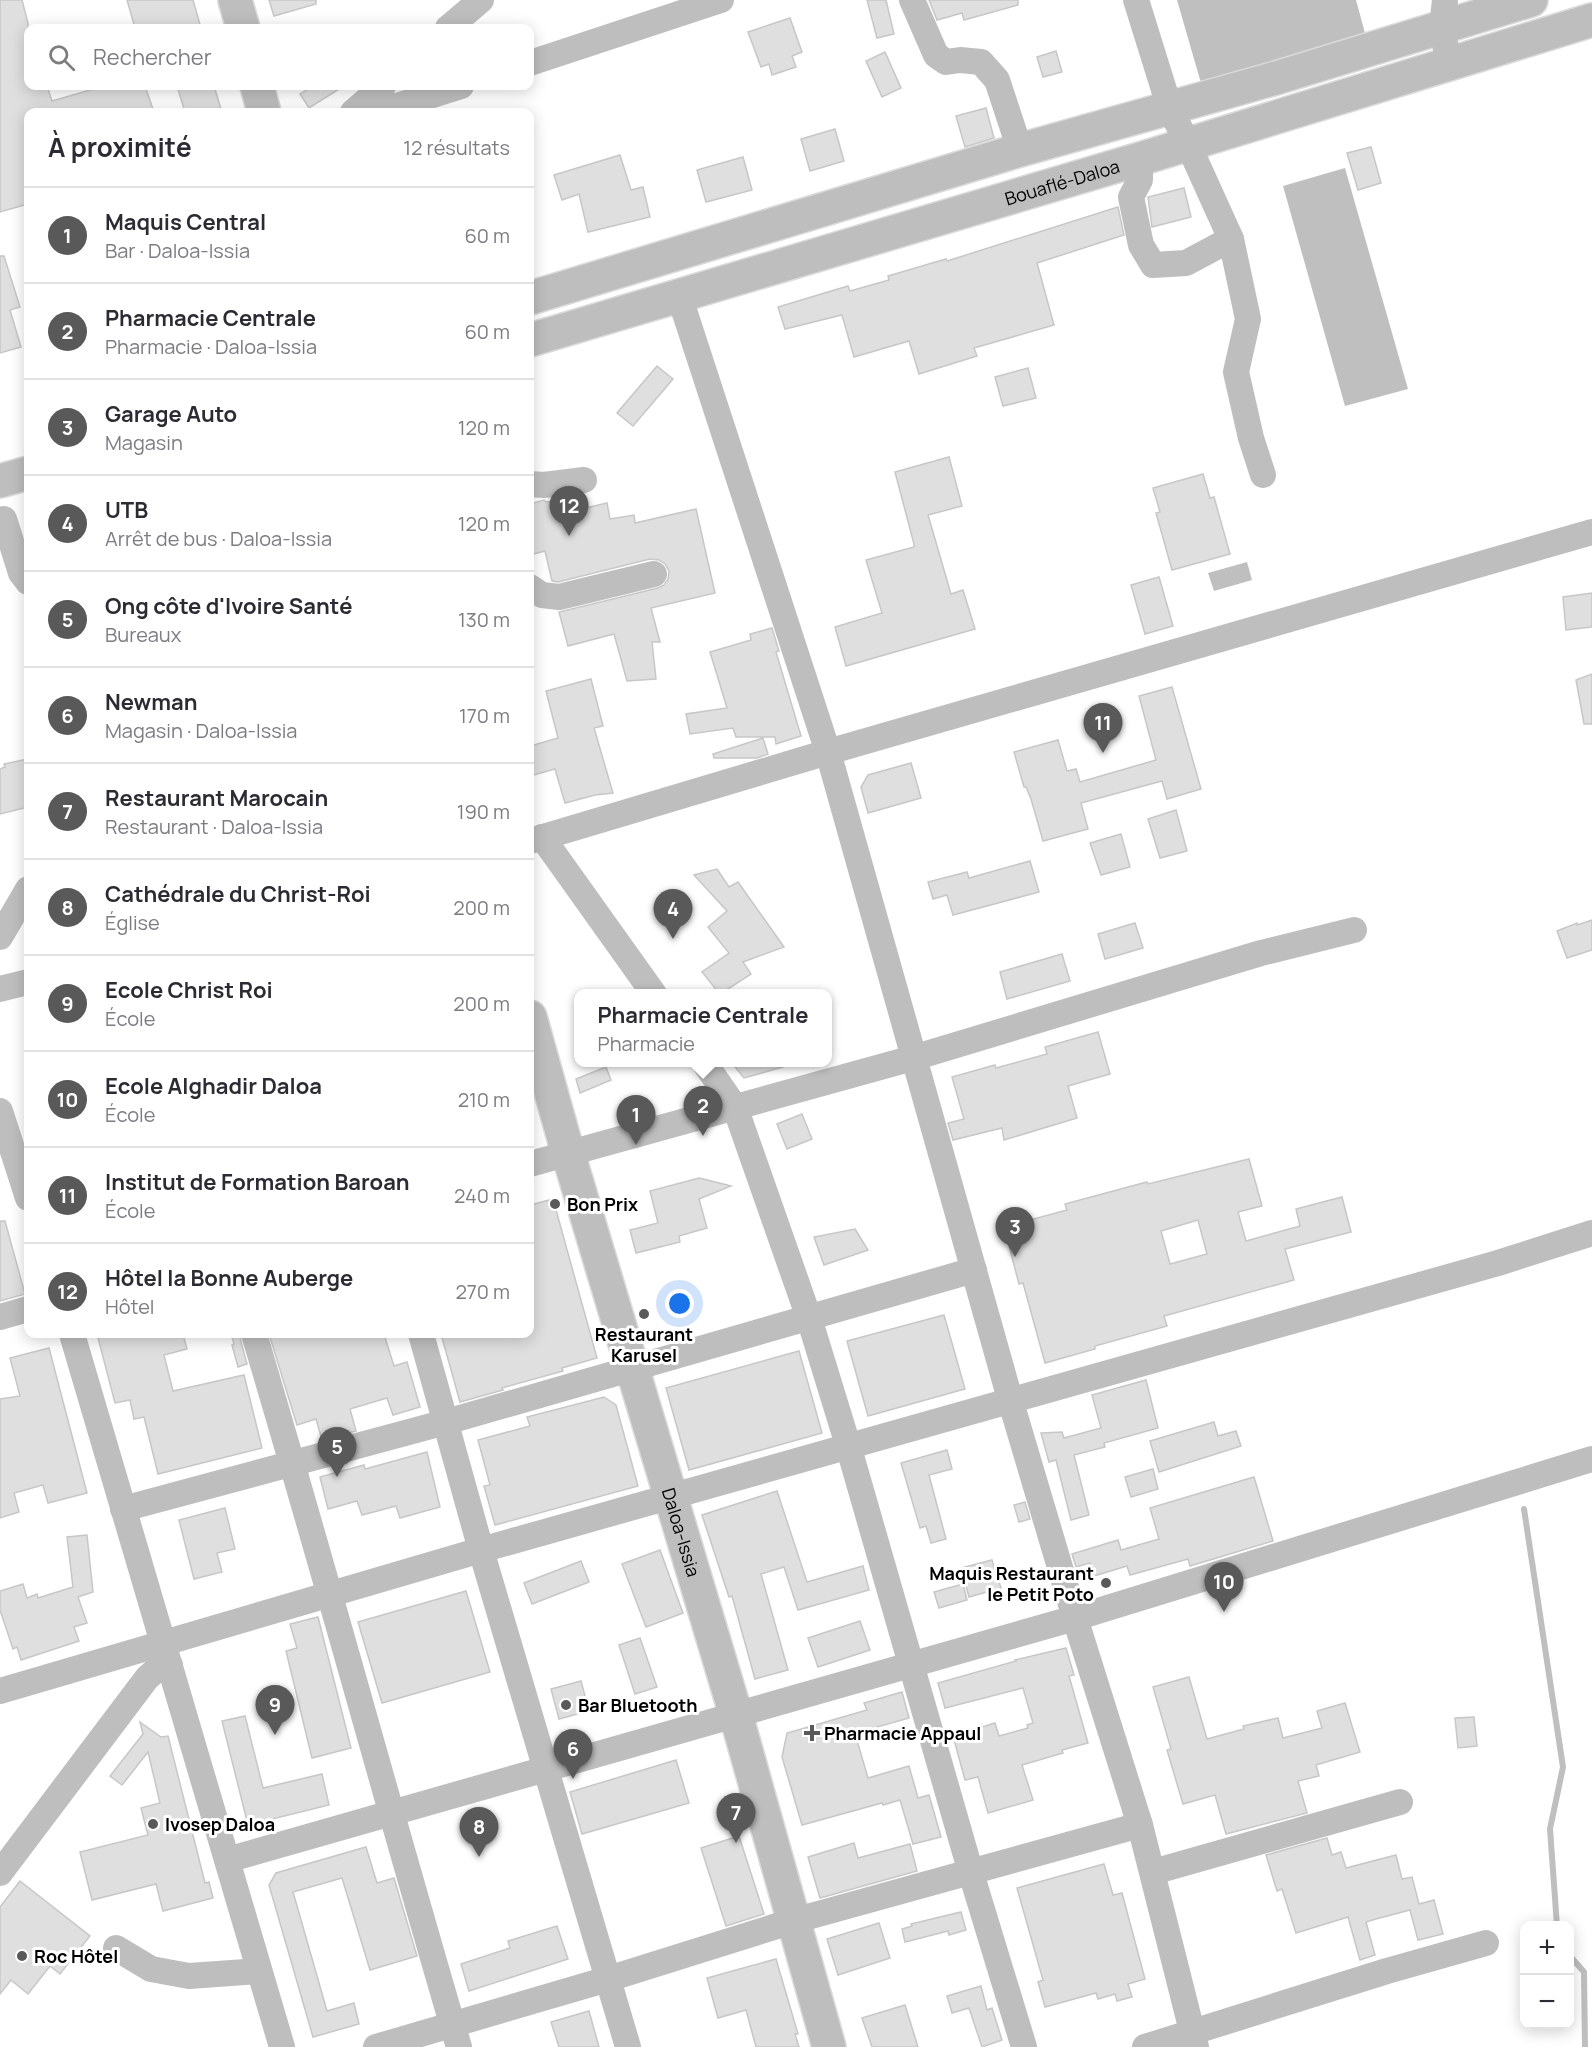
<!DOCTYPE html>
<html lang="fr">
<meta charset="utf-8">
<style>
:root{--surface:#fff;--page:#f2f2f3;--text:#2b2b33;--muted:#7c7c81;--line:#e1e1e2;--accent:#595959}
body{margin:0;font-family:Manrope,sans-serif;background:var(--page);color:var(--text)}
.controls{position:absolute;right:18px;bottom:18px;display:grid;overflow:hidden;border-radius:12px;box-shadow:0 3px 15px #0003}
.controls button{width:54px;height:54px;display:grid;place-items:center;padding:0;border:0;border-bottom:2px solid var(--line);background:var(--surface);color:var(--text);font:30px sans-serif}
.you{position:absolute;left:680px;top:1304px;width:21px;height:21px;margin:-15px;border:4px solid #fff;border-radius:50%;background:#1a73e8;box-shadow:0 0 0 9px #1a73e833}
.badge{display:grid;place-items:center;width:39px;height:39px;border-radius:50%;background:var(--accent);color:#fff;font-size:20px;font-weight:700}
.pin{position:absolute;translate:-50% -50px;filter:drop-shadow(0 2px 3px #0008)}
.pin::after{content:'';position:absolute;top:32px;width:21px;height:18px;background:inherit;clip-path:polygon(0 0,100% 0,50% 100%)}
.popup{position:absolute;left:574px;top:989px;width:258px;height:78px;box-sizing:border-box;display:grid;place-content:center;border-radius:12px;background:var(--surface);filter:drop-shadow(0 2px 4px #0005);font-size:20px;white-space:nowrap;color:var(--muted)}
.popup b{font-size:22px;color:var(--text)}
.popup::after{content:'';position:absolute;left:50%;top:100%;margin-left:-12px;border:12px solid transparent;border-top-color:var(--surface)}
.list{margin:0;padding:0;list-style:none}
h2{display:flex;justify-content:space-between;align-items:center;height:78px;margin:0;padding:0 24px;font-size:26px}
h2 small{font-size:20px;font-weight:400;color:var(--muted)}
.list li{display:grid;grid-template-columns:39px 1fr auto;gap:18px;align-items:center;box-sizing:border-box;height:96px;padding:0 24px;border-top:2px solid var(--line)}
.list b{display:block;font-size:22px;white-space:nowrap}
.list p{margin:0;font-size:20px;white-space:nowrap;color:var(--muted)}
.list em{font-size:20px;font-style:normal;color:var(--muted)}
.icon{flex:none;width:33px;height:33px;fill:none;stroke:currentColor;stroke-width:2;stroke-linecap:round;stroke-linejoin:round}
.map{position:relative;flex:none;width:1592px;height:2047px;overflow:hidden}
.search{position:absolute;background:var(--surface);box-shadow:0 3px 15px #0003;left:24px;top:24px;width:510px;height:66px;display:flex;align-items:center;gap:15px;box-sizing:border-box;padding:0 21px;border-radius:12px;color:var(--muted);font-size:22px}
.panel{position:absolute;background:var(--surface);box-shadow:0 3px 15px #0003;left:24px;top:108px;width:510px;height:1230px;border-radius:12px}
.map>svg:first-child{display:block}
</style>
<div class="map">
<svg width="1592" height="2047" viewBox="0 0 1592 2047">
<rect width="100%" height="100%" fill="#fff"/>
<g fill="#bfbfbf">
<path d="M1177,0h179l12,44 -165,46z"/>
<path d="M1345,168l63,221 -63,17 -62,-220z"/>
<path d="M1247,562l5,18 -38,11 -6,-18z"/>
</g>
<g fill="none" stroke-linecap="round" stroke-linejoin="round">
<g stroke="#bfbfbf" stroke-width="6">
<path d="M1524,1509l39,258 -13,62 7,97"/>
<path d="M1570,1956l14,16 1,75"/>
</g>
</g>
<g fill="#dfdfdf" stroke="#c7c7c7" stroke-width="1.5" fill-rule="evenodd">
<path d="M0,0h22l6,23v63h19l5,15 52,-15h41l9,26h-126v92l-28,8z"/>
<path d="M127,0h66l8,28h-66z"/>
<path d="M269,0h47v4l-42,12z"/>
<path d="M867,0h19l8,34 -17,4z"/>
<path d="M929,0h89v5l-54,15 -2,-7 -25,7z"/>
<path d="M790,18l12,34 -10,4 4,11 -24,8 -3,-11 -8,3 -13,-35z"/>
<path d="M1056,51l6,21 -19,5 -6,-20z"/>
<path d="M885,52l16,36 -19,9 -16,-36z"/>
<path d="M177,86h37l7,23 -11,3h-25z"/>
<path d="M313,86h31l-35,22 -9,-14z"/>
<path d="M986,108l8,30 -29,9 -9,-31z"/>
<path d="M835,129l9,32 -34,10 -9,-32z"/>
<path d="M1371,147l10,36 -23,7 -11,-37z"/>
<path d="M620,155l11,35 12,-3 7,30 -62,15 -9,-38 -17,6 -8,-25z"/>
<path d="M743,157l9,33 -46,12 -9,-32z"/>
<path d="M1184,188l7,29 -39,10 -4,-30z"/>
<path d="M1118,207l6,28 -87,28 17,62 -80,23 3,8 -58,18 -10,-33 -55,16 -12,-42 -57,14 -7,-22 70,-21 2,5 39,-11 -1,-4 58,-17 1,2z"/>
<path d="M0,256h4l16,51 -10,3 11,37 -21,6z"/>
<path d="M657,366l16,13 -40,47 -16,-13z"/>
<path d="M1028,368l8,30 -33,8 -8,-29z"/>
<path d="M949,457l13,49 -34,9 23,79 12,-4 12,39 -129,37 -11,-39 47,-14 -16,-53 48,-13v-3l-19,-72z"/>
<path d="M1203,474l7,24 4,-1 16,57 -58,16 -16,-57 4,-1 -7,-24z"/>
<path d="M544,500l2,2 22,-2 1,12 38,-9 3,16 24,-4 1,8 61,-14 19,84 -64,15 9,34h-8l4,37 -29,2 -13,-47 -46,12 -9,-34 99,-24 6,-3 4,-6 1,-8 -4,-7 -6,-4 -9,-1 -92,23 -6,-1 -7,-30 -15,4v-51z"/>
<path d="M1159,577l14,49 -28,8 -14,-49z"/>
<path d="M1592,593v34l-26,3 -3,-33z"/>
<path d="M772,628l7,23 -3,1 25,84 -25,8 -1,-7h-39l-3,-9 -43,6 -4,-20 41,-6 -17,-56 41,-12 -1,-6z"/>
<path d="M1592,674v50h-8l-8,-44z"/>
<path d="M591,679l12,47 -9,2 19,65 -18,2 -30,8 -10,-34 -25,7v-30l28,-8 -12,-47z"/>
<path d="M1172,687l29,102 -34,10 -5,-18 -81,22 7,26 -45,12 -12,-42 -5,-12h-2l-10,-35 44,-12 9,31 9,-2 4,13 76,-22 -17,-64z"/>
<path d="M763,738l5,16 -11,4h-43l-1,-4z"/>
<path d="M28,759v48l-28,7v-45l5,-2 -1,-3z"/>
<path d="M911,763l10,35 -53,15 -7,-26 7,-12z"/>
<path d="M1176,810l11,41 -27,7 -12,-39z"/>
<path d="M1121,834l9,33 -29,8 -11,-32z"/>
<path d="M1030,861l9,31 -86,23 -6,-20 -14,4 -5,-17 39,-10 2,6z"/>
<path d="M717,869l12,18 9,-5 46,65 -41,15 8,12 -29,19h-3l-17,-21 27,-19 -21,-26 19,-16 -33,-36z"/>
<path d="M1592,920v30l-25,8 -10,-27 20,-8v2z"/>
<path d="M1135,923l8,25 -38,11 -7,-25z"/>
<path d="M1062,954l8,27 -63,18 -7,-27z"/>
<path d="M1098,1032l12,42 -42,12 9,32 -73,22 -2,-12 -49,12 -5,-17 16,-4 -12,-42 43,-12 1,3 51,-14 -2,-7z"/>
<path d="M731,1062h52v5l-39,11z"/>
<path d="M606,1067l5,13 -31,13 -4,-14z"/>
<path d="M802,1114l10,25 -25,10 -10,-25z"/>
<path d="M1249,1159l13,47 -24,6 8,29 54,-15 -4,-17 46,-12 9,35 -66,17 9,31 -130,36 3,10 -72,20v3l-50,14 -22,-80 -4,1 -15,-57 63,-17 -2,-6 82,-22 1,2zM1198,1220l9,34 -37,10 -9,-33z"/>
<path d="M699,1178l32,8 -32,13 8,29 -28,8 1,6 -44,11 -6,-23 28,-7 -8,-32z"/>
<path d="M553,1199l44,159 -35,10 1,3 -61,17 1,2 -43,12 -19,-68h89v-129z"/>
<path d="M0,1221h5l20,73 -25,7z"/>
<path d="M855,1229l13,21 -44,15 -10,-28z"/>
<path d="M944,1315l21,74 -97,27 -21,-75z"/>
<path d="M97,1334h86l4,15 -23,6 9,36 71,-16 18,73 -104,26 -14,-57 -10,2 -4,-19 -15,3z"/>
<path d="M231,1334h8l8,30 -9,3 -6,-22 2,-1z"/>
<path d="M269,1334h115l10,32 13,-4 13,45 -27,8 -6,-17 -37,11 6,22 -34,9 -6,-21 -19,6z"/>
<path d="M49,1348l38,145 -39,10 -5,-18 -29,8 5,19 -19,6v-119l20,-3 -10,-38z"/>
<path d="M799,1351l23,82 -133,37 -23,-82z"/>
<path d="M1146,1380l12,48 -54,15 1,4 -31,8 15,60 -18,5 -15,-60 -7,2 -8,-29 21,-1 2,6 37,-10 -9,-33z"/>
<path d="M604,1397l12,8 22,81 -143,39 -11,-39 6,-1 -12,-45 52,-14 -3,-9z"/>
<path d="M1214,1422l4,14 18,-5 5,15 -82,26 -9,-31z"/>
<path d="M947,1450l5,19 -23,6 17,64 -15,4 -5,-17 -6,2 -19,-65z"/>
<path d="M427,1452l13,55 -40,11 -4,-12 -34,9 -5,-14 -29,8 -8,-32 44,-12 1,4z"/>
<path d="M1153,1469l5,20 -27,8 -6,-20z"/>
<path d="M1254,1477l19,64 -83,25 -2,-7 -58,16 -3,-9 -33,10 -4,-13 -14,4 -4,-13 46,-14 3,10 38,-11 -9,-31z"/>
<path d="M777,1491l30,91 56,-16 6,24 -71,20 -14,-43 -23,7 27,96 -33,9 -23,-83 -3,1 -27,-82z"/>
<path d="M1025,1502l5,17 -11,3 -5,-17z"/>
<path d="M225,1508l10,41 -18,4 5,19 -28,7 -15,-59z"/>
<path d="M87,1535l6,57 -15,5 9,26 -13,4 5,14 -58,19 -4,-13 -4,2 -13,-39v-19l23,-7 4,14 10,-4 1,4 35,-11 -6,-50z"/>
<path d="M660,1550l23,63 -37,14 -24,-63z"/>
<path d="M992,1560l9,28 -32,9 -8,-29z"/>
<path d="M581,1561l8,21 -57,22 -8,-21z"/>
<path d="M963,1584l4,16 -28,8 -5,-16z"/>
<path d="M466,1591l24,81 -108,31 -24,-81z"/>
<path d="M318,1617l33,131 -39,10 -26,-107 11,-3 -7,-24z"/>
<path d="M860,1621l10,29 -52,17 -10,-29z"/>
<path d="M640,1638l17,49 -22,7 -16,-49z"/>
<path d="M1066,1648l8,27 -5,1 19,67 -26,7 1,3 -41,12 11,35 -45,13 -10,-36 -13,3 -12,-44 42,-13 4,13 29,-8 -1,-3 6,-2 -10,-35 -78,20 -7,-25 78,-22 -1,-1z"/>
<path d="M1189,1677l18,62 37,-10 -1,-3 35,-8 5,20 39,-10 -5,-17 28,-8 15,49 -44,13 3,11 -21,5 9,32 -81,21 -11,-39 -32,9 -16,-54 4,-1 -18,-62z"/>
<path d="M581,1681l8,30 -30,8 -8,-30z"/>
<path d="M902,1692l7,26 -32,9 2,5 -23,5 12,41 41,-12 9,32 11,-3 12,42 -28,7 -13,-44 -17,5 -1,-2 -80,22 -20,-68 5,-24 80,-23 -3,-7z"/>
<path d="M245,1716l18,72 59,-14 7,31 -81,20 -26,-104z"/>
<path d="M1474,1717l3,29 -19,2 -3,-30z"/>
<path d="M140,1722l21,15 7,-1 37,147 4,-1 4,16 -50,13 -7,-27 -64,16 -12,-48 68,-17 -7,-27 19,-5 -12,-51 -26,33 -12,-9 33,-42z"/>
<path d="M676,1760l13,43 -107,31 -12,-42z"/>
<path d="M739,1836l25,78 -38,12 -25,-78z"/>
<path d="M1327,1838l5,17 9,-3 5,16 50,-13 6,24 10,-2 7,27 15,-4 9,34 -25,6 -8,-30 -34,9 -10,3 9,33 -15,5 -12,-43 -52,16 -14,-44 -5,2 -11,-36z"/>
<path d="M854,1843l4,15 52,-14 7,27 -97,27 -12,-41z"/>
<path d="M366,1847l11,36 17,-5 23,78 -47,14 -28,-92 -49,14 34,119 27,-8 5,21 -46,13 -44,-152 7,-12z"/>
<path d="M1104,1864l9,31 9,-2 23,86 -17,5 4,13 -15,4 -2,-7 -17,5 -2,-6 -51,14 -7,-25 5,-2 -26,-92z"/>
<path d="M20,1881l70,55 -30,38 -10,-8 -22,28 -17,-14 -11,14v-87z"/>
<path d="M961,1912l5,18 -17,5 -1,-4 -43,11 -3,-13 10,-3 -1,-2z"/>
<path d="M879,1923l11,35 -52,17 -11,-36z"/>
<path d="M557,1926l11,33 -99,32 -8,-27 49,-16 -2,-7z"/>
<path d="M776,1959l22,75h-3l4,13h-43l-10,-37 -28,8 -11,-40z"/>
<path d="M981,1986l6,24 5,-2 10,32 -20,7 -13,-39 -17,5 -5,-17z"/>
<path d="M905,2005l13,42h-46l-10,-29z"/>
<path d="M589,2011l10,36h-40l-8,-25z"/>
</g>
<g fill="none" stroke-linecap="round" stroke-linejoin="round">
<defs>
<g id="major">
<path d="M235,0l8,28"/>
<path d="M257,86l7,26"/>
<path id="s1" d="M530,1017l38,136 168,562 93,332"/>
</g>
<g id="highway">
<path d="M530,298l490,-148 256,-72 255,-78"/>
<path id="s2" d="M530,340l610,-181 452,-139"/>
<path d="M0,481l28,-8"/>
</g>
</defs>
<use href="#major" stroke="#dbdbdb" stroke-width="36"/>
<use href="#highway" stroke="#dbdbdb" stroke-width="36"/>
<g stroke="#bebebe" stroke-width="26">
<path d="M912,0l24,55 10,7 14,-2 21,2 16,18 23,70"/>
<path d="M1136,0l34,109 18,35 43,95 17,80 -12,53 15,66 12,37"/>
<path d="M1445,0l-3,28 7,36"/>
<path d="M448,28l33,-28"/>
<path d="M530,63l191,-63"/>
<path d="M353,112l30,-26"/>
<path d="M378,112l83,-26"/>
<path d="M1140,159v21l-9,17 10,48 12,20 33,-2 45,-24"/>
<path d="M679,295l149,457 182,647 65,219 65,207 56,222"/>
<path d="M530,484l14,1 40,-5"/>
<path d="M4,519l17,54 7,9"/>
<path d="M530,587l12,8 17,2 95,-23"/>
<path d="M542,837l112,157"/>
<path d="M530,841l298,-89 764,-220"/>
<path d="M0,937l28,-48"/>
<path d="M0,989l28,-7"/>
<path d="M704,1062l31,45 74,211 39,127 123,428 53,174"/>
<path d="M0,1111l28,87"/>
<path d="M530,1164l383,-106 348,-105 93,-23"/>
<path d="M0,1317l28,-8"/>
<path d="M72,1334l210,713"/>
<path d="M254,1334c71,237 135,476 205,713"/>
<path d="M421,1334l60,216 147,497"/>
<path d="M123,1509l323,-87 528,-152"/>
<path d="M0,1691l481,-141 1017,-287 94,-30"/>
<path d="M227,1860l848,-242 517,-159"/>
<path d="M1153,1872l247,-70"/>
<path d="M0,1873l147,-195 9,-8 14,-5"/>
<path d="M116,1948l35,21 38,7 70,-5"/>
<path d="M376,2047l232,-68 185,-58 347,-96"/>
<path d="M1145,2047l242,-76 99,-28"/>
</g>
<use href="#major" stroke="#bebebe" stroke-width="33"/>
<use href="#highway" stroke="#bebebe" stroke-width="33"/>
</g>
<g fill="#595959" stroke="#fff" stroke-width="2">
<circle cx="555" cy="1204" r="6"/>
<circle cx="644" cy="1314" r="6"/>
<circle cx="1106" cy="1583" r="6"/>
<circle cx="566" cy="1705" r="6"/>
<path d="M809 1724h6v6h6v6h-6v6h-6v-6h-6v-6h6z"/>
<circle cx="153" cy="1824" r="6"/>
<circle cx="22" cy="1956" r="6"/>
</g>
<g text-anchor="middle" dominant-baseline="central" stroke-width="6" stroke-linejoin="round" paint-order="stroke">
<g font-size="18" fill="#000" stroke="#fff">
<text stroke="none"><textPath href="#s2" startOffset="555">Bouaflé-Daloa</textPath></text>
<text stroke="none"><textPath href="#s1" startOffset="537">Daloa-Issia</textPath></text>
</g>
<g font-size="18" font-weight="bold" fill="#000" stroke="#fff" text-anchor="start">
<text x="567" y="1204">Bon Prix</text>
<text x="644" y="1334" text-anchor="middle">Restaurant<tspan x="644" dy="21">Karusel</tspan></text>
<text x="1094" y="1573" text-anchor="end">Maquis Restaurant<tspan x="1094" dy="21">le Petit Poto</tspan></text>
<text x="578" y="1705">Bar Bluetooth</text>
<text x="824" y="1733">Pharmacie Appaul</text>
<text x="165" y="1824">Ivosep Daloa</text>
<text x="34" y="1956">Roc Hôtel</text>
</g>
</g>
</svg>
<div class="controls">
<button>+</button>
<button>−</button>
</div>
<div class="you"></div>
<div class="pin badge" style="left:636px;top:1145px">1</div>
<div class="pin badge" style="left:703px;top:1136px">2</div>
<div class="popup"><b>Pharmacie Centrale</b>Pharmacie</div>
<div class="pin badge" style="left:1015px;top:1257px">3</div>
<div class="pin badge" style="left:673px;top:939px">4</div>
<div class="pin badge" style="left:337px;top:1477px">5</div>
<div class="pin badge" style="left:573px;top:1779px">6</div>
<div class="pin badge" style="left:736px;top:1843px">7</div>
<div class="pin badge" style="left:479px;top:1857px">8</div>
<div class="pin badge" style="left:275px;top:1735px">9</div>
<div class="pin badge" style="left:1224px;top:1612px">10</div>
<div class="pin badge" style="left:1103px;top:753px">11</div>
<div class="pin badge" style="left:569px;top:536px">12</div>
<div class="search"><svg class="icon" aria-label="search" viewBox="0 0 24 24"><circle cx="10" cy="10" r="6"/><path d="M15 15l6 6"/></svg>Rechercher</div>
<section class="panel">
<h2>À proximité<small>12 résultats</small></h2>
<ul class="list">
<li><span class="badge">1</span><div><b>Maquis Central</b><p>Bar · Daloa-Issia</p></div><em>60 m</em></li>
<li><span class="badge">2</span><div><b>Pharmacie Centrale</b><p>Pharmacie · Daloa-Issia</p></div><em>60 m</em></li>
<li><span class="badge">3</span><div><b>Garage Auto</b><p>Magasin</p></div><em>120 m</em></li>
<li><span class="badge">4</span><div><b>UTB</b><p>Arrêt de bus · Daloa-Issia</p></div><em>120 m</em></li>
<li><span class="badge">5</span><div><b>Ong côte d'Ivoire Santé</b><p>Bureaux</p></div><em>130 m</em></li>
<li><span class="badge">6</span><div><b>Newman</b><p>Magasin · Daloa-Issia</p></div><em>170 m</em></li>
<li><span class="badge">7</span><div><b>Restaurant Marocain</b><p>Restaurant · Daloa-Issia</p></div><em>190 m</em></li>
<li><span class="badge">8</span><div><b>Cathédrale du Christ-Roi</b><p>Église</p></div><em>200 m</em></li>
<li><span class="badge">9</span><div><b>Ecole Christ Roi</b><p>École</p></div><em>200 m</em></li>
<li><span class="badge">10</span><div><b>Ecole Alghadir Daloa</b><p>École</p></div><em>210 m</em></li>
<li><span class="badge">11</span><div><b>Institut de Formation Baroan</b><p>École</p></div><em>240 m</em></li>
<li><span class="badge">12</span><div><b>Hôtel la Bonne Auberge</b><p>Hôtel</p></div><em>270 m</em></li>
</ul>
</section>
</div>
